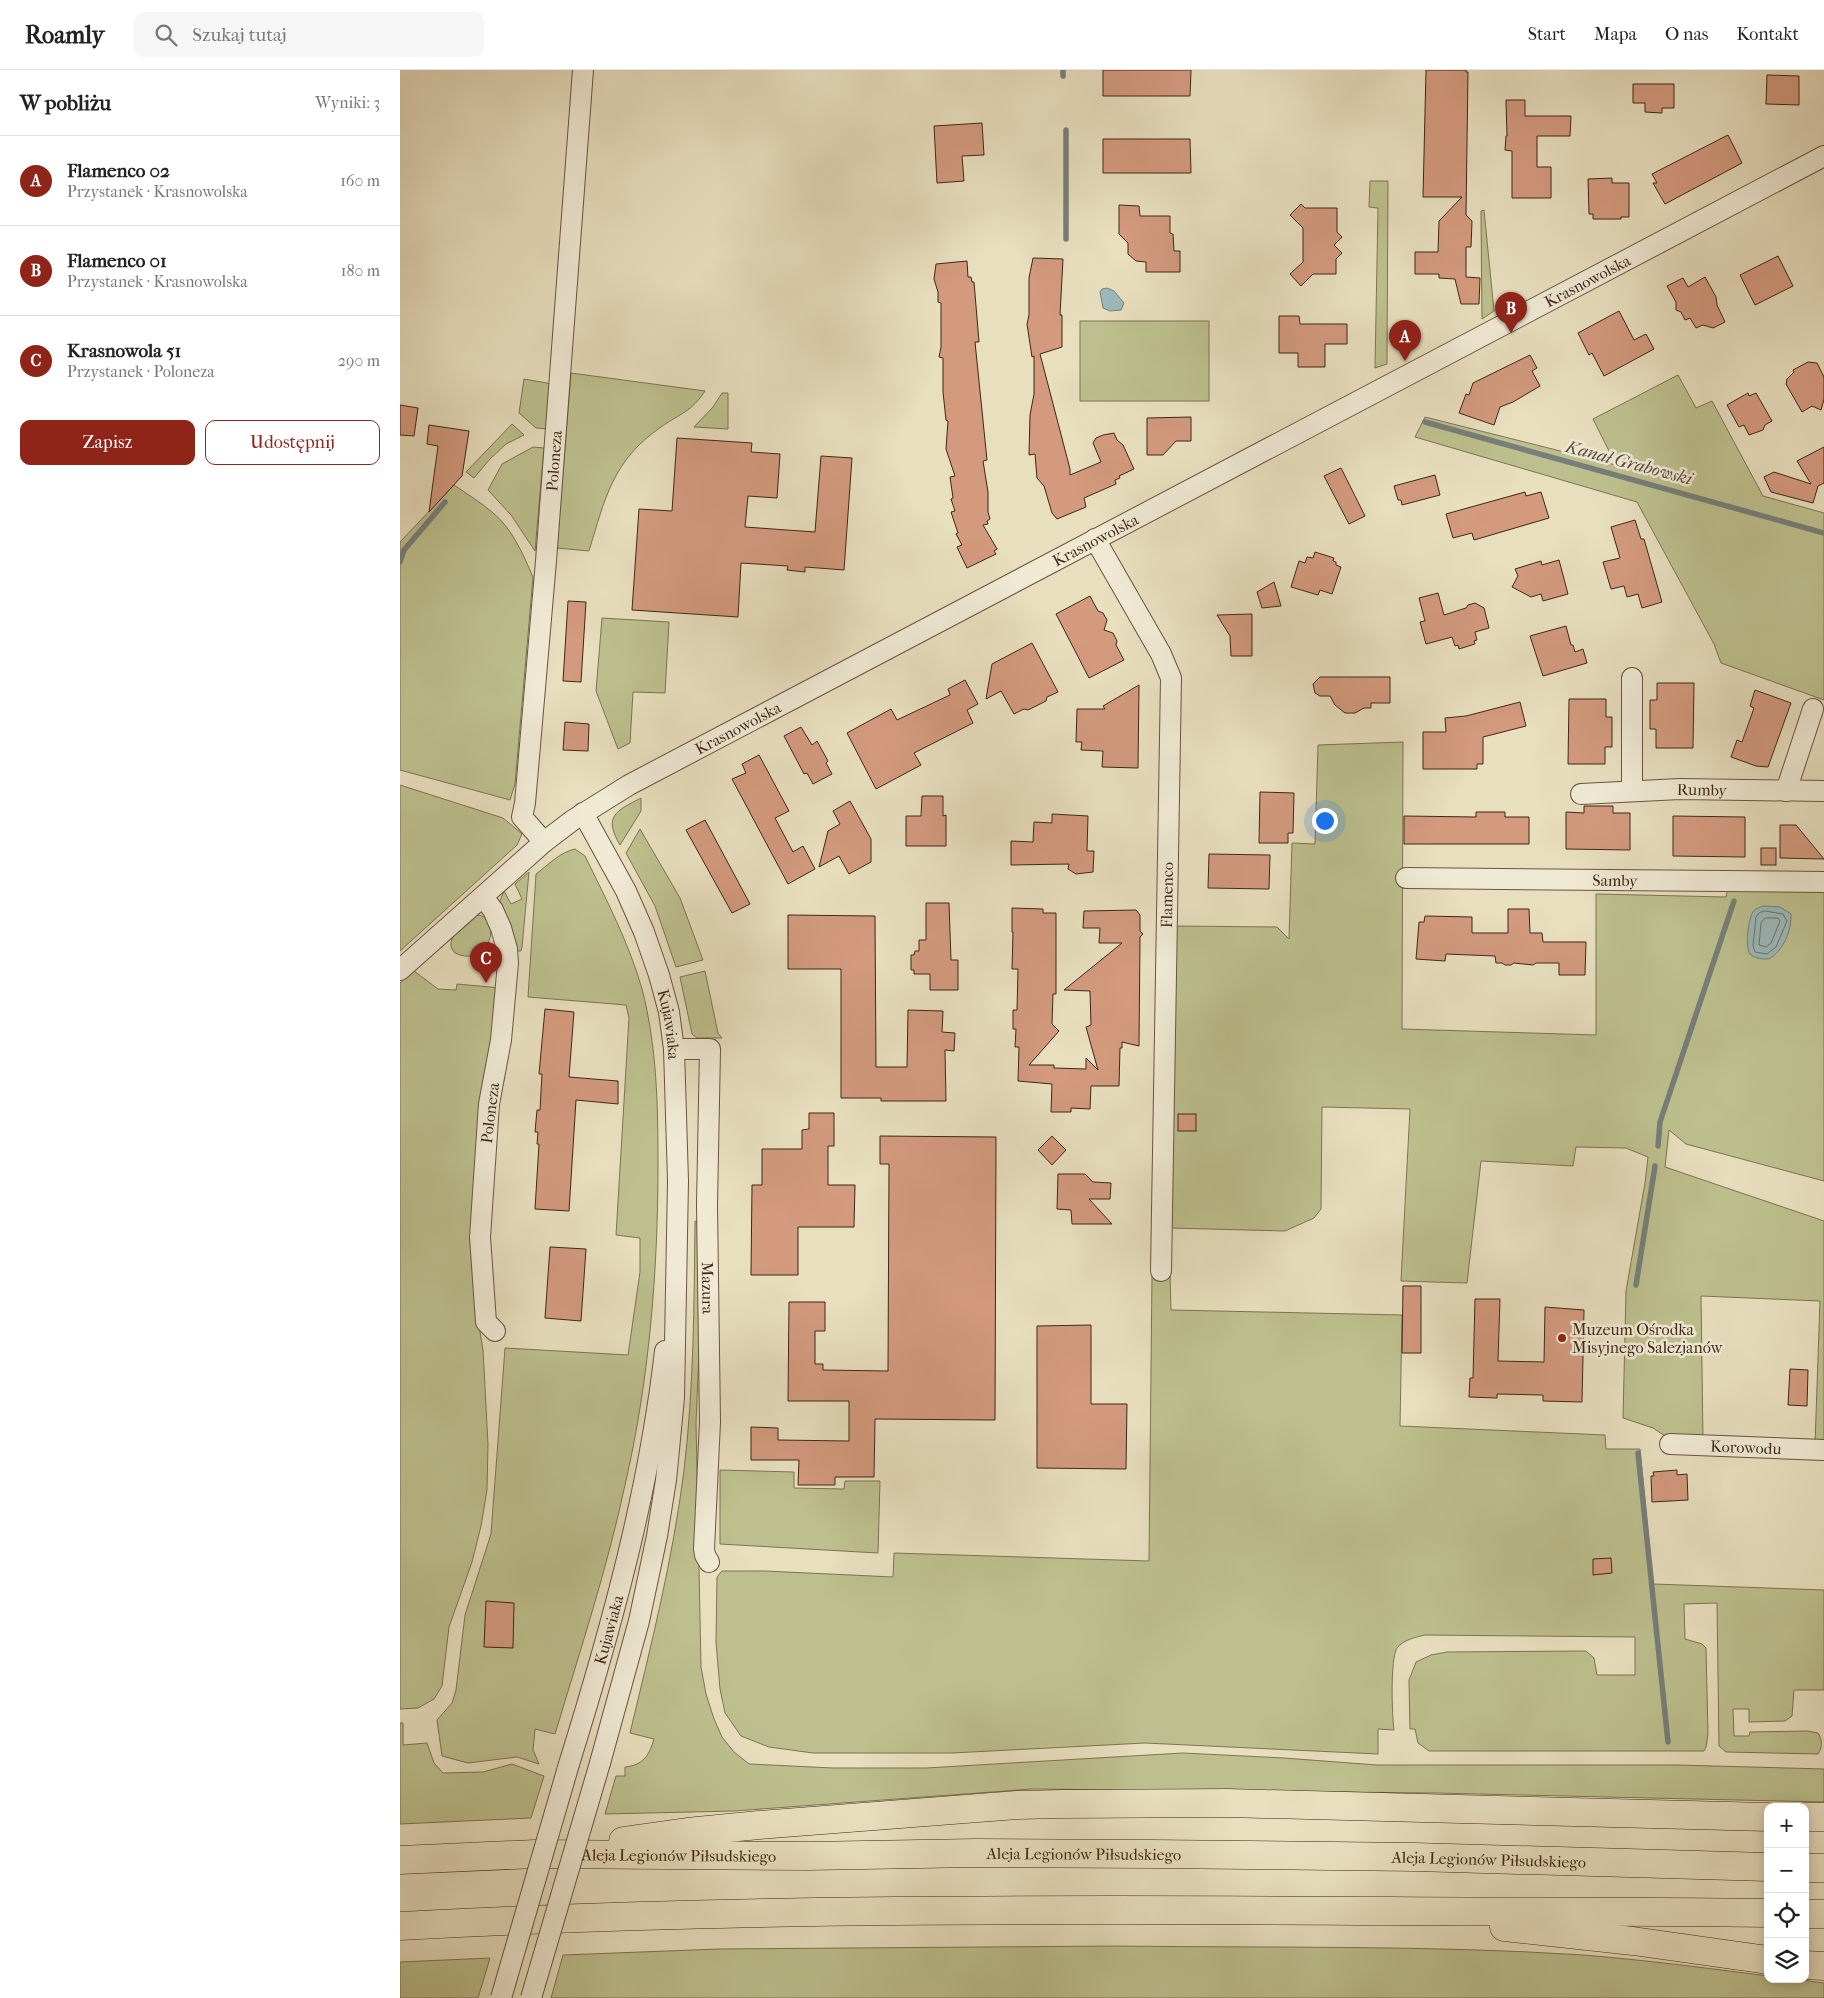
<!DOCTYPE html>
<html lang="pl">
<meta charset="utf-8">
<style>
:root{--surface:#fff;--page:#f6f6f6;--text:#222;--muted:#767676;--line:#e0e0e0;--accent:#8f2418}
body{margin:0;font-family:"IM FELL French Canon",serif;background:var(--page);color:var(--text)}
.controls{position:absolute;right:15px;bottom:15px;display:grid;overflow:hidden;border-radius:10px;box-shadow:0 2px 12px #0003}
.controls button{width:45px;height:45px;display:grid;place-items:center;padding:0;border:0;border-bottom:1px solid var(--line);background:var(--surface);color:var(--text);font:25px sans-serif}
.you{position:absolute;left:924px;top:750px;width:18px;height:18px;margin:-12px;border:4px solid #fff;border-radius:50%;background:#1a73e8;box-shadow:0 0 0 8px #1a73e833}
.badge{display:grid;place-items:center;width:32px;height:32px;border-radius:50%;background:var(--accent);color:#fff;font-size:16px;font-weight:700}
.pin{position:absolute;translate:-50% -41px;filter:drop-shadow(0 1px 2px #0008)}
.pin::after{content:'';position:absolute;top:26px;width:18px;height:15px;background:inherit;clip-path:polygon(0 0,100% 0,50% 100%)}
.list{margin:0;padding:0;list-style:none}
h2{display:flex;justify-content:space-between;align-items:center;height:65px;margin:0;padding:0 20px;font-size:21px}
h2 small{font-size:16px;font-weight:400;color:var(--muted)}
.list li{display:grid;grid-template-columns:32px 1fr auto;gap:15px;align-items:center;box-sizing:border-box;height:90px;padding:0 20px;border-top:1px solid var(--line)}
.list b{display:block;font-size:19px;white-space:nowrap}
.list p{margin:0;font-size:16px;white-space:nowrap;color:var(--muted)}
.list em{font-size:16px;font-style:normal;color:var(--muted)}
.actions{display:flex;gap:10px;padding:15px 20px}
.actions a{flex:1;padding:11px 0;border:1px solid var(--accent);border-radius:10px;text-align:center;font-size:18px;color:var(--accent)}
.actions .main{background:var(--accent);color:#fff}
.icon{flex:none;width:28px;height:28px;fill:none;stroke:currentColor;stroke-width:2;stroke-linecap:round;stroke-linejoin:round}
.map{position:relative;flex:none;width:1424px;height:1928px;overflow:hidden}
header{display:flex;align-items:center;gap:30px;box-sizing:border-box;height:70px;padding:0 25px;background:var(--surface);border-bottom:1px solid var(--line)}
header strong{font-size:24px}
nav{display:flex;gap:28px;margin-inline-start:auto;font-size:18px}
.search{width:350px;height:45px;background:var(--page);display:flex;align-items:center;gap:12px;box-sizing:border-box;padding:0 18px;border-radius:10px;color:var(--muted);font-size:19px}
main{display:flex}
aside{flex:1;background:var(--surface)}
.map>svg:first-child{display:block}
</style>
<header>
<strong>Roamly</strong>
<div class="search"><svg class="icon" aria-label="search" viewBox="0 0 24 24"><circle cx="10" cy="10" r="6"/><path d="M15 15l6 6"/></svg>Szukaj tutaj</div>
<nav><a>Start</a><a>Mapa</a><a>O nas</a><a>Kontakt</a></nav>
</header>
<main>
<aside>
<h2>W pobliżu<small>Wyniki: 3</small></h2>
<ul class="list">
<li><span class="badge">A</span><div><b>Flamenco 02</b><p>Przystanek · Krasnowolska</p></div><em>160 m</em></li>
<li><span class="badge">B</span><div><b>Flamenco 01</b><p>Przystanek · Krasnowolska</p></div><em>180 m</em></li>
<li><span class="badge">C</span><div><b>Krasnowola 51</b><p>Przystanek · Poloneza</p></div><em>290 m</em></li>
</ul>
<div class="actions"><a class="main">Zapisz</a><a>Udostępnij</a></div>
</aside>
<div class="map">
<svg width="1424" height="1928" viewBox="0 0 1424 1928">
<rect width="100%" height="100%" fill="#e8dfbf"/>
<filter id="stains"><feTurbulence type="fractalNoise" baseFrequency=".004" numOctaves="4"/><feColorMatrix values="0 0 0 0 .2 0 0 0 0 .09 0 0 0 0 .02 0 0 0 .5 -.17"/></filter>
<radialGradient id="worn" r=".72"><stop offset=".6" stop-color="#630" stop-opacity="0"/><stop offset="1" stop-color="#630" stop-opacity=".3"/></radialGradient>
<g fill="#bdc08e" stroke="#7e7352">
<path d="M970,111h18l-1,183 -12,4 3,-160 -9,-1z"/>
<path d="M1084,140l10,101 -12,8 -1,-108z"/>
<rect x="680" y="251" width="129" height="80"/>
<path d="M171,303l134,18c-14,21 -24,22 -44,36 -48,33 -56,71 -72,124l-32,-3z"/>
<path d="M1278,305l18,33 16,-7 51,95 61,17v187l-103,-37 -7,-19 -77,-142 -222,-65 10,-20 191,48 -23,-46z"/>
<path d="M124,309l28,5 -4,45 -12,-1 -17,-15z"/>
<path d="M322,323h6v36l-34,-2 19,-20z"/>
<path d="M112,354l12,11 -18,9 -16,15 -16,19 -8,-6z"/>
<path d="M133,377l11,1 -9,103 -24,-36 -23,-25 14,-26z"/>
<path d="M54,415c13,9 26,17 38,27 20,16 31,42 41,65l-18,207 -5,16 -110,-30v-228z"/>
<path d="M202,548l67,4 -4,71 -32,-1 -3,51 -12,6 -22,-58z"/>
<path d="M1003,672l-1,287 194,6v-141l130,3 2,-9 96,1v292l-138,-37 -17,-14 -4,37 159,54v223h-9l5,-143 -119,-5 2,144 -38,-4 -12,-8 -30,-10 3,-127 19,-108 3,-26 -22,-9 -50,-1 -3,19 -92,-5 -14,122 -66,-2 9,-172 -88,-2 -1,102 -7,9 -29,13 -115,-3 4,-302 103,1 12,12 3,-96 23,1 3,-99z"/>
<path d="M0,715l103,33 19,16 -5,11 -117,106z"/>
<path d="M241,728v13l-21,34c-17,-29 -4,-34 21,-47z"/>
<path d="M240,759l40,69 23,62 -27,7 -21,-61 -29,-53z"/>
<path d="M175,779l10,7c21,43 44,87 57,133 15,57 16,118 16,176 0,107 -9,216 -33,320 -18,84 -45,166 -70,249l-20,-5 -2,21 6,14 -22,-7 -49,6 -26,-7 -5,-36 15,-17 4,-13 9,-75 26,-81 14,-186 123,7 12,-83v-34l-24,-3 13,-217 -3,-13 -98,-8 8,-123c11,-8 24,-22 39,-25z"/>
<path d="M129,802l-7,75 -1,4h-5l-7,-29 -9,-21 4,-10 7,13 11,-5 -7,-15z"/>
<path d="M79,845c24,6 9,54 -24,38 -14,-14 11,-28 20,-37z"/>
<path d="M14,901l24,18 18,1 1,-6 44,4 -22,338 4,24 5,94 -1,46 -6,36 -9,36 -23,65 -7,59 -8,13 -16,9 -18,1v-726z"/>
<path d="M305,901l13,62 4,5h-25l-5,-4 -12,-57z"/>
<path d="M295,1151l5,2 4,8 -8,192 5,244 5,27 8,25 8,18 12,15 15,12 84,4h93l257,-15 101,5 93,7h300l147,4v33l-388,-9 -404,-4 -298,22 -129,3 11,-38h9v-9c18,-2 24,-11 29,-28l-24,-6c21,-88 43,-174 54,-263 10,-83 10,-166 11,-249z"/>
<path d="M752,1204h18l1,36 231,5 -2,111 205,9 1,14h34l13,135 171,6v100h-30l-2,26 -7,5 -36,1v-13h-16l1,27h15l1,-4 58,-1 10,2c5,8 4,15 0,21l-92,-2 -7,-6 -2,-143 -33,1 1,35 17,5 4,4 2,86 -2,13 -2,4h-275l-11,-8 -3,-14h-5l-1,-49 7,-18 15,-7 16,-3 139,-1 8,7 3,17h38v-38l-210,-2c-9,2 -22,5 -28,13 -7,11 -5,68 -3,82l-16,-1v25l-233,-11 -193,10h-139l-44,-6 -28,-11 -16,-23 -5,-24 -4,-47 1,-65 5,-6h43l128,6 1,-24 255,8z"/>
<path d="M320,1400l74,2v16l50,1 1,-8h35l-2,72 -158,-9z"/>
<path d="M0,1653h3v22l24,-2 7,20 9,10 40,-1 29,-8 32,12 -13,42 -131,6z"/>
<path d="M718,1876c155,2 311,-1 465,9 62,5 123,13 185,21v3h26l30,4v15h-1273l12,-43 156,-6z"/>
<path d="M90,1888l-12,40h-78v-36z"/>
</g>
<g fill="#9bbabc" stroke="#767f7a">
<path d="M707,218l7,3 10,12 -3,7 -11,1 -7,-3 -3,-16 2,-3z"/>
<path d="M1363,836l17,1 11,7c1,16 -8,37 -22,45 -6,0 -14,0 -19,-5 -5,-6 -2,-35 3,-42 3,-4 6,-4 10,-6z"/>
</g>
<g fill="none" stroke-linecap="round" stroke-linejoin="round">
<g stroke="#6d7069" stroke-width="1">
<path d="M1365,841l18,3 4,7 -11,26 -9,7 -12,-2 -2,-6 3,-29 3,-4z"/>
<path d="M1365,848h13l2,3 -9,22 -5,4 -7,-2 2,-22z"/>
</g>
<g stroke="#767f7a" stroke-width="5.5">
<path d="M663,0v6"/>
<path d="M666,60v109"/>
<path d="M1025,352l399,111"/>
<path d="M0,492l4,-12 41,-48"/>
<path d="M1258,1076l2,-24 74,-221"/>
<path d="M1236,1215l19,-119"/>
<path d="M1238,1383l30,289"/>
</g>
</g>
<g fill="#d39a7e" stroke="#3f2616">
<path d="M703,0h88l-1,26h-87z"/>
<path d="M1026,0h40v2h2l-2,143 6,6 -1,26h-5v30l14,1 -1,26h-18l-6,-25 -16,-1v-4h-24v-22h23l1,-31 23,-24h-39z"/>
<path d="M1367,5l32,1v29l-33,-1z"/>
<path d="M1233,14h41v24h-12v5l-17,-1v-9h-12z"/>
<path d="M1106,30h19v16h46l-1,20h-33v31h14v31h-39v-47l-7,-1 1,-14h1z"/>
<path d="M582,53l2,32 -22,1 2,25 -27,2 -3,-57z"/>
<path d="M1328,65l14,28 -77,41 -12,-21h4l-5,-9z"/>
<path d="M703,69h87l1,34h-88z"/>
<path d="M1212,108v5h17v34h-8v2h-28v-5h-4l-1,-35z"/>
<path d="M901,134l4,4h32v24l5,5 -8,8 8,8 -6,6v15h-23l-12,12 -11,-12 13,-12v-34l-13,-13z"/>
<path d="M719,135l20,1 1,10h30v17l3,1 1,17h6v21h-34v-10l-10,-1 -8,-7v-11l-9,-9z"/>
<path d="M1378,186l15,30 -38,19 -15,-30z"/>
<path d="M633,188l30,1 -3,56h2v32l-22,7 30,115v6l31,-13 -8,-19 3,-5 7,-3 11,-2 3,7 6,5 11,24 -15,7 1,2 -5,2 1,4 -32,14 2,9 -29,12 -5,-6 -8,-27 -7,-8 -2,-24 -6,1 1,-40 4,-21v-38l-2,1 -5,-33 2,-9v-37z"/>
<path d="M567,191l1,16h3l1,5h2l5,60h-4l12,118 -4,1 5,31v20l2,7 -3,2 1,3 -5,1 14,24 -3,2 2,3 -29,14 -10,-21 5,-2 -6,-11 2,-1 -7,-21 4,-1 -4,-12 2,-1 -3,-21 5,-1 -9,-27 2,-28 -2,-1 -3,-28v-34l-4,-1 2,-10v-44l-3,-1v-10l-4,-13 2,-15z"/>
<path d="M1305,207l11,20 1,8 8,17 -12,6 -10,-3 -7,3 -6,-10 -5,2 -4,-8 -5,-2v-8l-9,-16 16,-8 5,9z"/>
<path d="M1219,241l15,29 12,-6 8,15 -50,27 -12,-23 -3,2 -11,-22z"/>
<path d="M879,246h20l1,8h47v20h-22v23h-27v-14h-19z"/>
<path d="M1130,285l7,13 -5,3 8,15 -27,16 -13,5 -6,18 -35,-12 7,-19 3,1 4,-12z"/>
<path d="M1408,292l9,1 7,14v22l-3,11 -9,-4 -10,6 -16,-28 1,-5 7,-7 -1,-2z"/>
<path d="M1348,323l1,3 7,-3 16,28 -7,4 -2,5 -14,5 -5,-10 -5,2 -12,-22z"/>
<path d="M0,335l18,3 -4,28 -14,-1z"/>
<path d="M791,347v24h-15l-13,14h-16v-37z"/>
<path d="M29,355l40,6 -7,45 -33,36 9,-66 -11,-2z"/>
<path d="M277,368l75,5 -1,9 29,2 -3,44 -29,-2 -3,31 70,5 6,-76 31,2 -8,112 -39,-3v5l-18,-2 1,-4 -47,-3 -3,54 -106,-7 7,-101 33,2z"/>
<path d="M1424,377v36l-6,3 -5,17 -42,-11 -7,-15 10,-5 37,12 -14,-23z"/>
<path d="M941,398l24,48 -16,8 -25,-48z"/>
<path d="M1035,405l5,20 -38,10 -1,-5h-3l-4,-14z"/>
<path d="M1125,422l1,4 15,-4 8,26 -75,22 -2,-7 -19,5 -7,-24z"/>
<path d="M1235,450l6,19h3l18,63 -20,6 -4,-14 -11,3 -3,-11 -13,3 -8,-27 17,-4 -9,-31z"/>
<path d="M915,482l19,6 -1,3 3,1v3l5,2 -9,27 -12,-4 -2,5 -27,-8 8,-26 6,2 2,-6 6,1z"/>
<path d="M1159,490l9,34 -25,7 -2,-7 -10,3 -19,-10 6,-11 -3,-7 26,-8 1,4z"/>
<path d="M874,512l7,24 -19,2 -5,-16z"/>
<path d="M1038,523l6,22 22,-7 2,-3 7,-2 9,5 5,20 -14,4 2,8 -3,1 1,3 -16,5 -1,-4 -3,1 -3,-9 -26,7 -6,-22 5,-1 -6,-23z"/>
<path d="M690,526l8,15 5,2 4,7 -3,10 9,3 4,8 -1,4 8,15 -35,18 -33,-64z"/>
<path d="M168,531l18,1 -5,80 -18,-1z"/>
<path d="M852,544v42h-21l-1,-20 -13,-21z"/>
<path d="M1166,556l5,19h2l2,7 8,-3 4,14 -44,13 -13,-40z"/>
<path d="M632,573l26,49 -11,5 -1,4 -18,9 -4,-1 -10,5 -13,-23 -15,8 6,-35z"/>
<path d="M920,607h70v26h-19v5h-7l-9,5h-10l-10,-8 -5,-9h-10l-5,-3 -2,-9z"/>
<path d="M565,610l13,24 -11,6 6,13 -59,30 7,12 -45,24 -29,-56 44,-24 6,11 53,-25 -2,-6z"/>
<path d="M1257,613h37l-1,65h-37v-19h-6v-29h7z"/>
<path d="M739,615l-1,83 -36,-1 1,-16 -22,-1 1,-8h-6l1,-33h28l-2,-3z"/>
<path d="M1355,620l36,13 -23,64 -12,-1 -25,-9 6,-17 5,2 12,-34 -4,-2z"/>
<path d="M1169,629h37v18h6v30h-7v17h-37z"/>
<path d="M1120,632l6,24 -43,11v27h-6v5h-54v-37h23l-1,-14 21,-2z"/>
<path d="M165,652l24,2 -1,27 -25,-1z"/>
<path d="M401,657l11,18 5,-4 11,20 -2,2 6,11 -19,10 -6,-11 -3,1 -20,-38z"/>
<path d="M359,685l30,56 -14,7 18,34 10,-6 12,23 -27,15 -56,-105 14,-6 -4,-9z"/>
<path d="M860,722l34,1 -1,40h-5v10h-29z"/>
<path d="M522,726h21v20l3,-1v31h-40v-30h15z"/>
<path d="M450,731l21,38v23l-22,12 -10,-18 -20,11 9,-36 12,-7 -7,-13z"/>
<path d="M1184,736h29v7h17v37l-64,-1v-37l18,1z"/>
<path d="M1076,742h29v5h24v27h-125v-28l72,1z"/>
<path d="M652,744l36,2 -1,35h7l-1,21 -17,2 -8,-5 1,-5 -58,1v-24l22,1 1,-20 18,1z"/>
<path d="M1273,746l72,1v40l-72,-1z"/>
<path d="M305,750l45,84 -18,9 -46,-83z"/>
<path d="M1380,755h16l28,34 -44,-1z"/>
<rect x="1361" y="778" width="15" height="17"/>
<path d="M809,784l61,1 -1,34 -61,-1z"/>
<path d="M526,833h23l2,57h7v30h-28v-16h-16v-4h-3v-15h3l1,-4h4v-11h7z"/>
<path d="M612,838l31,1v4h13v81h-3l-1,30 7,7 -30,34h25v3l32,1v-11l12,12 -12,-43 5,-2 -1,-34 -26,-1 58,-47h-23l1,-15h-17l1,-17 52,-1 4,5v16l3,3 -3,3 -1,109 -17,-4v6h-2l-1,38h-28l-1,23 -19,-1v4h-20l1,-28 -34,-3 1,-34h-4l1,-18h-3v-19h4l1,-41h-6l1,-37h-1z"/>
<path d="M1108,839h21l1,24h12l1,9h43l-1,33h-26v-12h-23l-3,2 -19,-2 -3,2h-6l-3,-2h-6l-1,-7 -49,-2 -1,7 -29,-2 3,-37h5l1,-6 47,1v16h36z"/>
<path d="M388,845l87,1 1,151h31l1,-57 35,1 -1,21 13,1 -1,18 -9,-1 1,51h-65v-3h-40v-129h-53z"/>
<path d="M145,939l29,3 -5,65 49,4v23l-42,-4 -7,111 -34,-2 4,-65h-2l1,-12h-3l2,-22h3l2,-36h-3z"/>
<path d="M409,1043h25v33h-6v39h27l-1,42h-56v48h-47l1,-90h10v-36h40v-19l7,-1z"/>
<rect x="778" y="1044" width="18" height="17"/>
<path d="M480,1066l116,1 -1,283 -120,-1 -1,58h-39v8h-37l1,-25h-48v-33l27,1v12l71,1v-40h-61l1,-99h36v29h-10v33h8v6l65,1 1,-207h-9z"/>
<path d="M652,1066l14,14 -14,15 -14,-15z"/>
<path d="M658,1104h27l8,8 18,1 -1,16h-21l23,25h-40l-1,-14 -14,-1z"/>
<path d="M150,1177l36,2 -5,72 -36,-3z"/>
<path d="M1003,1216h18v67h-19z"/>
<path d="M1075,1229h25l-2,62 46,1 1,-55 39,3 -2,92 -39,-1v-6l-46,-1v4l-28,-1 1,-19h3z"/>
<path d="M691,1255v79h36l-1,65 -89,-1v-142z"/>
<path d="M1390,1299l18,1 -1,36 -19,-1z"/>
<path d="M1277,1400v5l10,-1 1,26 -36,2 -1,-26h3l-1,-4z"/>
<path d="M1211,1488l1,15 -19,2v-16z"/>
<path d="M86,1531l28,2 -1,45 -29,-1z"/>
</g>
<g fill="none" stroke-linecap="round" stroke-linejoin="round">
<defs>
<g id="street">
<path d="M695,469l66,115 10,24 -10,593"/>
<path d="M1232,720v-112"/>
<path d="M1386,721l27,-82"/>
<path id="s1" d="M1181,724l99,-5 144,2"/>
<path id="s2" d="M183,743l43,78 18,41 15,43 10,37 5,37 4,132 -4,217 -8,82 -9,56 -18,85 -39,142"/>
<path id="s3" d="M144,772l-22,-25 3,-14 21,-242 37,-491"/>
<path id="s4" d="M1006,808l418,4"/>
<path d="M83,827l10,13 8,18 6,21 1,14 -7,77 -12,64 -9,133 6,85 9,9"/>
<path id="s5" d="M0,900l144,-128 29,-22 56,-35 1195,-629"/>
<path id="s6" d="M274,979h36l-3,156 3,217 -6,127 1,6 4,7"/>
<path id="s7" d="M1270,1374l154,6"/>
<path id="s8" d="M169,1694c42,-135 80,-272 96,-413"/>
</g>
<g id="highway">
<path d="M1405,1747h19"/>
<path d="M223,1771l64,-9 72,-7 258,-20 46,-1 165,-1 540,14"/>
<path id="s9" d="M0,1790l135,-6 273,2 168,-3 176,1 263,3 353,10"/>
<path d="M1405,1798h19"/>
<path d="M1405,1844h19"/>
<path d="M0,1856c330,-18 660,-17 990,-15 126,1 252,0 378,2"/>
<path d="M1104,1857l129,14 135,19"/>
<path d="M1405,1895l19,1"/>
</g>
</defs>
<use href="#street" stroke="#695440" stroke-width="22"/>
<use href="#highway" stroke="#3f2616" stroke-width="29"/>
<use href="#street" stroke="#f0ead5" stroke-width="20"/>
<use href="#highway" stroke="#e8dfbf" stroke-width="28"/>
<defs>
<g id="street-bridge">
<path d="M101,1928l68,-234"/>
<path d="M131,1928l69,-235"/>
</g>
</defs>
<use href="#street-bridge" stroke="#695440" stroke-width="22" stroke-linecap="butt"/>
<use href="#street-bridge" stroke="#f0ead5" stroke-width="20"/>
</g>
<circle fill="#8f2418" stroke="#f0ead5" stroke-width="2" cx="1162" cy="1268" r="5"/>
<g text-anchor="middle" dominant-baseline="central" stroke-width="5" stroke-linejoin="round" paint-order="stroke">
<g font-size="16" fill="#3f2616" stroke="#f0ead5">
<text stroke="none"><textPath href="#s5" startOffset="1378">Krasnowolska</textPath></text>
<text stroke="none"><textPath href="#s3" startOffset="391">Poloneza</textPath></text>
<text stroke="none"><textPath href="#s5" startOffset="822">Krasnowolska</textPath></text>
<text stroke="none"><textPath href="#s5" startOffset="418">Krasnowolska</textPath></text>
<text stroke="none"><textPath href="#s1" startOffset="121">Rumby</textPath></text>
<text stroke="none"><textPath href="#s4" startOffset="209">Samby</textPath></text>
<text transform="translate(767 825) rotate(-89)">Flamenco</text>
<text stroke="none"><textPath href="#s2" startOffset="230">Kujawiaka</textPath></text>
<text transform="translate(90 1043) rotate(-83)">Poloneza</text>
<text stroke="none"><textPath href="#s6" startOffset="275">Mazura</textPath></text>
<text stroke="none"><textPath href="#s7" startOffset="76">Korowodu</textPath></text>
<text stroke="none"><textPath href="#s8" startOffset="140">Kujawiaka</textPath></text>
<text stroke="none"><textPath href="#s9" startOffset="684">Aleja Legionów Piłsudskiego</textPath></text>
<text stroke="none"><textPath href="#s9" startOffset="279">Aleja Legionów Piłsudskiego</textPath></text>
<text stroke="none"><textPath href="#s9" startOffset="1089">Aleja Legionów Piłsudskiego</textPath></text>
</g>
<g font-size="16" fill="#3f2616" stroke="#f0ead5" text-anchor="start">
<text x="1172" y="1259">Muzeum Ośrodka<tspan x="1172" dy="18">Misyjnego Salezjanów</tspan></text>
</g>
<g font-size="18" font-style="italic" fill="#564b40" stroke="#f0ead5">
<text transform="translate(1229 393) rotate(15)">Kanał Grabowski</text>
</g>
</g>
<rect width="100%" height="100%" filter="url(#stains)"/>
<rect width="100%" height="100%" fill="url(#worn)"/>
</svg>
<div class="controls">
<button>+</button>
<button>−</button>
<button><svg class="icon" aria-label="locate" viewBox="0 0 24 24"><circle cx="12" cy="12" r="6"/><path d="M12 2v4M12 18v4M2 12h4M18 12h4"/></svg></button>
<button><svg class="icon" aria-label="layers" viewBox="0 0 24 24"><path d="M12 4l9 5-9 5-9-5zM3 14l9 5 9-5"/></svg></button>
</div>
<div class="you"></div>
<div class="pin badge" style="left:1005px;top:291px">A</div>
<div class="pin badge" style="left:1111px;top:263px">B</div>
<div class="pin badge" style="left:86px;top:913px">C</div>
</div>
</main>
